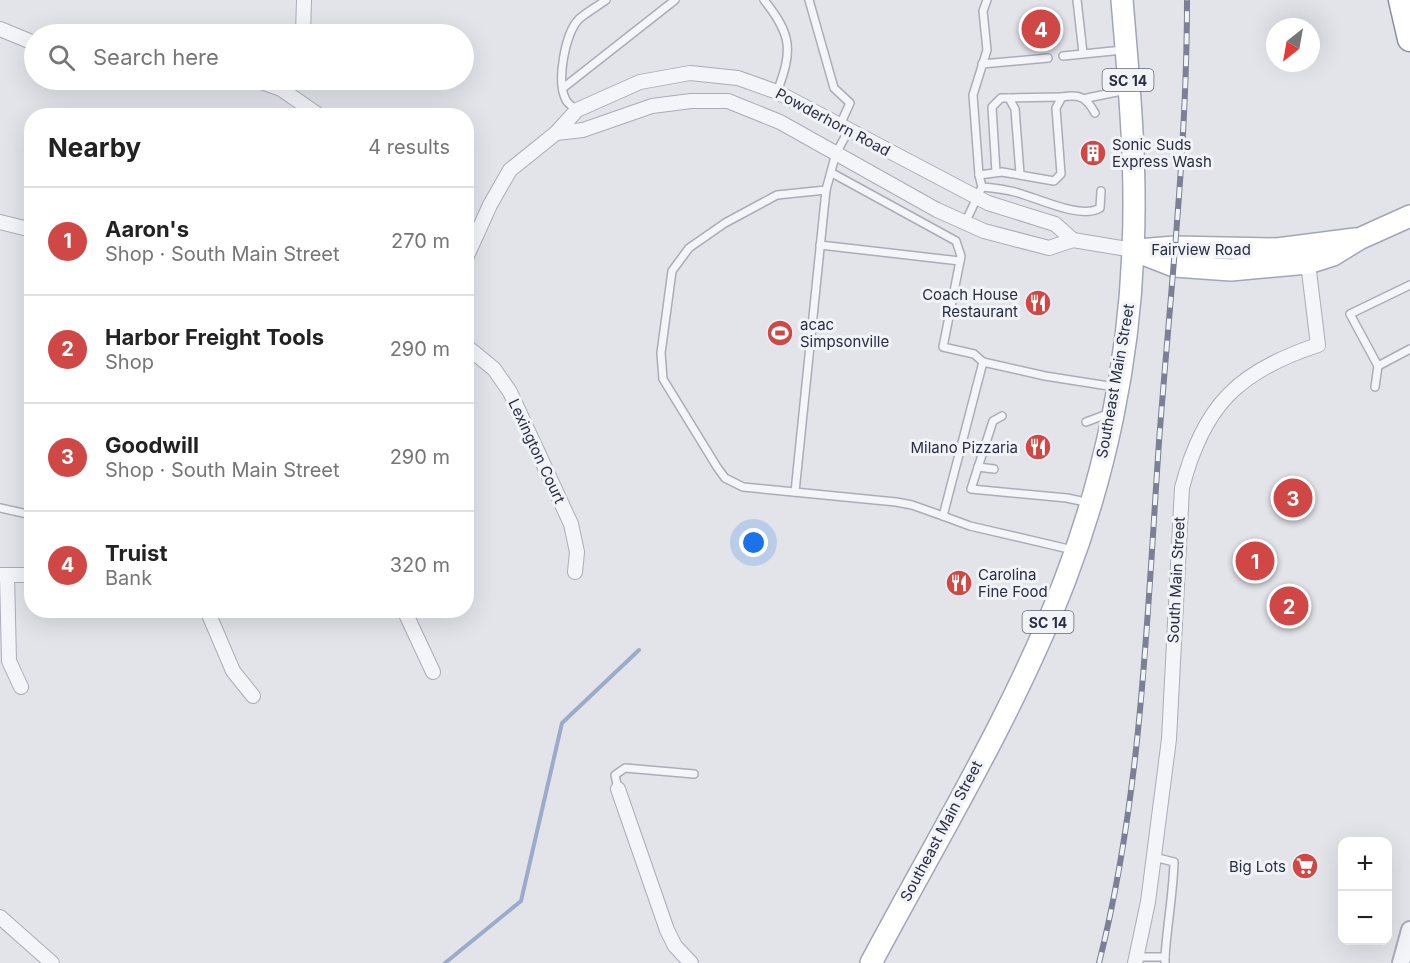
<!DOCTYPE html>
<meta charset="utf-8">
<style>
:root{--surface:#fff;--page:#f6f6f6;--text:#222;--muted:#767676;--line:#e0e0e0;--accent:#d04846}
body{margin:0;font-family:Inter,sans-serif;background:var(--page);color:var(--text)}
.controls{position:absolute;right:18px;bottom:18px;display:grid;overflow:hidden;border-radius:12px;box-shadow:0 6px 24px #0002}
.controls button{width:54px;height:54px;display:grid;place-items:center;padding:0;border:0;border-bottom:2px solid var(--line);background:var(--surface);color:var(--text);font:30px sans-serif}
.compass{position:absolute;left:1266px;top:18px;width:54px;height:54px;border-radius:50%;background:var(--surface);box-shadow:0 6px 24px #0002;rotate:211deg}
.you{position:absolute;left:754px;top:543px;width:21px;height:21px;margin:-15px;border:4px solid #fff;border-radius:50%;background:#1a73e8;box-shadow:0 0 0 9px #1a73e833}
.badge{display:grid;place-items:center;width:39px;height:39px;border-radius:50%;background:var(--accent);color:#fff;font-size:20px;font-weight:700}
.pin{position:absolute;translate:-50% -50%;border:3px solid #fff;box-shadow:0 2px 6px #0006}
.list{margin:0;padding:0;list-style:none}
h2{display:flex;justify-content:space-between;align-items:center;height:78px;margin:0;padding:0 24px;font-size:26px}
h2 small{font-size:20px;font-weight:400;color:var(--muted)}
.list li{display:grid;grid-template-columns:39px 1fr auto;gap:18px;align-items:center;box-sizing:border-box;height:108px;padding:0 24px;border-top:2px solid var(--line)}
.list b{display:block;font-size:22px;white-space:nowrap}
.list p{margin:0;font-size:20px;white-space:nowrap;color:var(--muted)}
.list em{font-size:20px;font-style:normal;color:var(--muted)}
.icon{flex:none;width:33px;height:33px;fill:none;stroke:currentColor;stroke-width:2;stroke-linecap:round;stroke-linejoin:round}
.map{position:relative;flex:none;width:1410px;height:963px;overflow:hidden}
.search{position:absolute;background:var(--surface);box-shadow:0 6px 24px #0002;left:24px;top:24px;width:450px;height:66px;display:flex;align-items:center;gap:15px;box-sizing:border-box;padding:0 21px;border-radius:33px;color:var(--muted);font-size:22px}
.panel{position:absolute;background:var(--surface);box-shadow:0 6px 24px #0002;left:24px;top:108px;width:450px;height:510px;border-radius:24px}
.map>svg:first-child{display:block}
</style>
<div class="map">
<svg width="1410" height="963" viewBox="0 0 1410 963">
<rect width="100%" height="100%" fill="#e2e4ea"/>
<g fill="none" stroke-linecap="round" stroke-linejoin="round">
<path stroke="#9cabca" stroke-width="4" d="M445,963l76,-62 41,-178 77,-73"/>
<defs>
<g id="service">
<path d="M764,0c28,35 29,50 13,92"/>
<path d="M809,0l25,88 16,15 -10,22"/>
<path d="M1077,0l6,53"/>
<path d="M1063,56l60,-6"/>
<path d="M982,64l66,-6"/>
<path d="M563,88l112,-88"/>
<path d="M1009,98l53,-1"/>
<path d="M1087,98l40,-8"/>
<path d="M577,110c-4,-3 -9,-6 -11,-10 -10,-18 -1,-67 13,-81 8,-7 19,-13 27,-19"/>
<path d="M849,130l-13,23 -10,37 -49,5 -52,28 -36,25 -17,23 -11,82 2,26 54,88 8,11 18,9 153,15 16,3 31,11"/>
<path d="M996,172l-4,-65 9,-9h8l6,11 5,65"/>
<path d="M832,173l124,68 5,15 -18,91 31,7 9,8"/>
<path d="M979,175l23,-3 52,9 7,-7 -5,-66 6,-11c18,-3 24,0 33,16"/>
<path d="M982,187c11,1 22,2 33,5 21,5 65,28 85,16l1,-17"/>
<path d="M965,223l17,-36 -3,-12 -6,-80 14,-45 -4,-39 4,-11"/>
<path d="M820,245l140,16"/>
<path d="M1378,366l32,-17"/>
<path d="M1375,387l3,-21 -28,-52 60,-29"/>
<path d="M1002,416l-9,5 -22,68 96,9 23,5"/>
<path d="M1086,422l24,-9"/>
<path d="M978,467l16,2"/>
<path d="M795,492l31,-302"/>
<path d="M0,508l32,7"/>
<path d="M1073,550l-103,-24 -27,-10 40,-154 62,14 70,11"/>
<path d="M618,789l-3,-14 10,-7 69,6"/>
<path d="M1154,857l20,5c-1,33 -7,63 -9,95"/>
<path d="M1136,957h29v6"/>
</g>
<g id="minor">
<path d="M0,29l34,14"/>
<path d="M303,34l1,-34"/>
<path d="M255,80l26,9 39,27"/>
<path d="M556,133l27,-3 69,-24 39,-5h37l52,21 157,88 47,21 65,17 24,-8 60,10"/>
<path d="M0,222l32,8"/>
<path d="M466,258l24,-53 20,-35 46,-37 21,-23 63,-28 50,-9 48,5 39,14 211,111 67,21 18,16"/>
<path d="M466,346l28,23 16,23 61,132 6,28 -2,20"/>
<path d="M0,575h32"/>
<path d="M7,575l2,86 12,26"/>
<path d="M207,610l26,61 20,25"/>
<path d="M404,610l29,62"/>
<path d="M618,789l49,141 8,16 16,17"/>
<path d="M0,917l52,46"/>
<path d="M1135,963l13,-61 21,-163 13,-251c21,-82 56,-117 136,-143l-10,-82"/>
</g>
<path id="tertiary" d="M1401,963l9,-33"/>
<g id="primary">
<path d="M1133,250l41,16 57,4 77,-7 25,-8 26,-16 51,-23"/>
<path d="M1138,250l37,-3 102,2 78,-10"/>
<path d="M871,963c67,-126 143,-250 194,-383 40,-104 64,-219 68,-330 4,-83 -4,-167 -11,-250"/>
</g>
<path id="motorway" d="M1401,0l9,39"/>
</defs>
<use href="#service" stroke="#aaadb8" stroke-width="10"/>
<use href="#minor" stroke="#aaadb8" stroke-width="16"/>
<use href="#tertiary" stroke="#aaadb8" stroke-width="20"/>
<use href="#primary" stroke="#a1a6b6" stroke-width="24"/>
<use href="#motorway" stroke="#898ea1" stroke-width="27"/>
<use href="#service" stroke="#f4f5f8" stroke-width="7"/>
<use href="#minor" stroke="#f4f5f8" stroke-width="14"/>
<use href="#tertiary" stroke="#f4f5f8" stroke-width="16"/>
<use href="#primary" stroke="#fff" stroke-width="21"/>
<use href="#motorway" stroke="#fff" stroke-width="24"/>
<defs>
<path id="rail" d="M1099,963c43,-170 48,-347 60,-521 11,-147 28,-294 28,-442"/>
</defs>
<use href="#rail" stroke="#7b8094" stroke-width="6"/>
<use href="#rail" stroke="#f1f3f7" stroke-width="4" stroke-dasharray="11" stroke-linecap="butt"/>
</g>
<defs>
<symbol id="building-disc" viewBox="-11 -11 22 22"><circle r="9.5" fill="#d04846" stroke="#f1f3f7"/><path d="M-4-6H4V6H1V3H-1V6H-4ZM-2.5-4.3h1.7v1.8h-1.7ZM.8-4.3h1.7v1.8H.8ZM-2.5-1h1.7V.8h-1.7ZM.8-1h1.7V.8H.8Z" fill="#fff"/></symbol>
<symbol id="restaurant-disc" viewBox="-11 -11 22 22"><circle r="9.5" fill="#d04846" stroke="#f1f3f7"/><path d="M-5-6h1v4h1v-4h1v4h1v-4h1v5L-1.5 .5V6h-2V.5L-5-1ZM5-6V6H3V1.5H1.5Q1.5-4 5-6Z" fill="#fff"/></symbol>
<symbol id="stadium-disc" viewBox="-11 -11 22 22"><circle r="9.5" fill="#d04846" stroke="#f1f3f7"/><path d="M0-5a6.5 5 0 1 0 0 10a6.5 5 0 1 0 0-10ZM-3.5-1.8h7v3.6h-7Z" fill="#fff"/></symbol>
<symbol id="supermarket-disc" viewBox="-11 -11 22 22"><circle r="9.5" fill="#d04846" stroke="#f1f3f7"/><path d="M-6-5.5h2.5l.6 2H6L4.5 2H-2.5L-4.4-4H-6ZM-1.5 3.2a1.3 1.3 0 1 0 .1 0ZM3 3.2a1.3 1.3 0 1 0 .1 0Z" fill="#fff"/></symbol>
</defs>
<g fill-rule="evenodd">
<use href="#building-disc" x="1078" y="138" width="30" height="30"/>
<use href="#restaurant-disc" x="1023" y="288" width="30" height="30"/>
<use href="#stadium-disc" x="765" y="318" width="30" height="30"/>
<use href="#restaurant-disc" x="1023" y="432" width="30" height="30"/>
<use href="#restaurant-disc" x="944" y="568" width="30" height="30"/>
<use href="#supermarket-disc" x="1290" y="851" width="30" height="30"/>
</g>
<g text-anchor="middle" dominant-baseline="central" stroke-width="6" stroke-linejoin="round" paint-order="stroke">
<g fill="#f1f3f7" stroke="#656978" stroke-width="1.5">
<rect x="1102.5" y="69" width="51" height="22" rx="4.5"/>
<rect x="1022.5" y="611" width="51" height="22" rx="4.5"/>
</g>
<g font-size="14" font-weight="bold" fill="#292e42">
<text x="1128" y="80">SC 14</text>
<text x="1048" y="622">SC 14</text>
</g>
<g font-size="15" fill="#292e42" stroke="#f1f3f7">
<text transform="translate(833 122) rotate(28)">Powderhorn Road</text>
<text x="1201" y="249">Fairview Road</text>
<text transform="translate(1115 381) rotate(-80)">Southeast Main Street</text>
<text transform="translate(537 451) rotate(65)">Lexington Court</text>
<text transform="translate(1176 580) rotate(-87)">South Main Street</text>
<text transform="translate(941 831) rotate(-62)">Southeast Main Street</text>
</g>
<g font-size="15" fill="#292e42" stroke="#f1f3f7" text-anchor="start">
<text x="1112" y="144">Sonic Suds<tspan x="1112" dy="17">Express Wash</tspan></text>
<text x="1018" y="294" text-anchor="end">Coach House<tspan x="1018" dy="17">Restaurant</tspan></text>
<text x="800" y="324">acac<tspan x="800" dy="17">Simpsonville</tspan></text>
<text x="1018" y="447" text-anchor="end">Milano Pizzaria</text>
<text x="978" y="574">Carolina<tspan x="978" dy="17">Fine Food</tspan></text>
<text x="1286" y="866" text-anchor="end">Big Lots</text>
</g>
</g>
</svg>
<div class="controls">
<button>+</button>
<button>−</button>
</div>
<svg class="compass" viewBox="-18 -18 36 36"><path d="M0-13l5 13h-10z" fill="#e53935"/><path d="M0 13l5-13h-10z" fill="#767676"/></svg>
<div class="you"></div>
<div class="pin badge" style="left:1255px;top:561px">1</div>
<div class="pin badge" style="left:1289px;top:606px">2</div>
<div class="pin badge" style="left:1293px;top:498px">3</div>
<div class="pin badge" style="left:1041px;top:29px">4</div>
<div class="search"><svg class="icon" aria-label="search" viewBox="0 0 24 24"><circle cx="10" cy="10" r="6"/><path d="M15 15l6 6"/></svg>Search here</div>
<section class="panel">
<h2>Nearby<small>4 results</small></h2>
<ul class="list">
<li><span class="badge">1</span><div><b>Aaron's</b><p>Shop · South Main Street</p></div><em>270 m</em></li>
<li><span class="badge">2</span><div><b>Harbor Freight Tools</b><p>Shop</p></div><em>290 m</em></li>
<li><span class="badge">3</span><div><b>Goodwill</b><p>Shop · South Main Street</p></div><em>290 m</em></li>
<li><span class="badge">4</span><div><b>Truist</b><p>Bank</p></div><em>320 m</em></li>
</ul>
</section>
</div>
